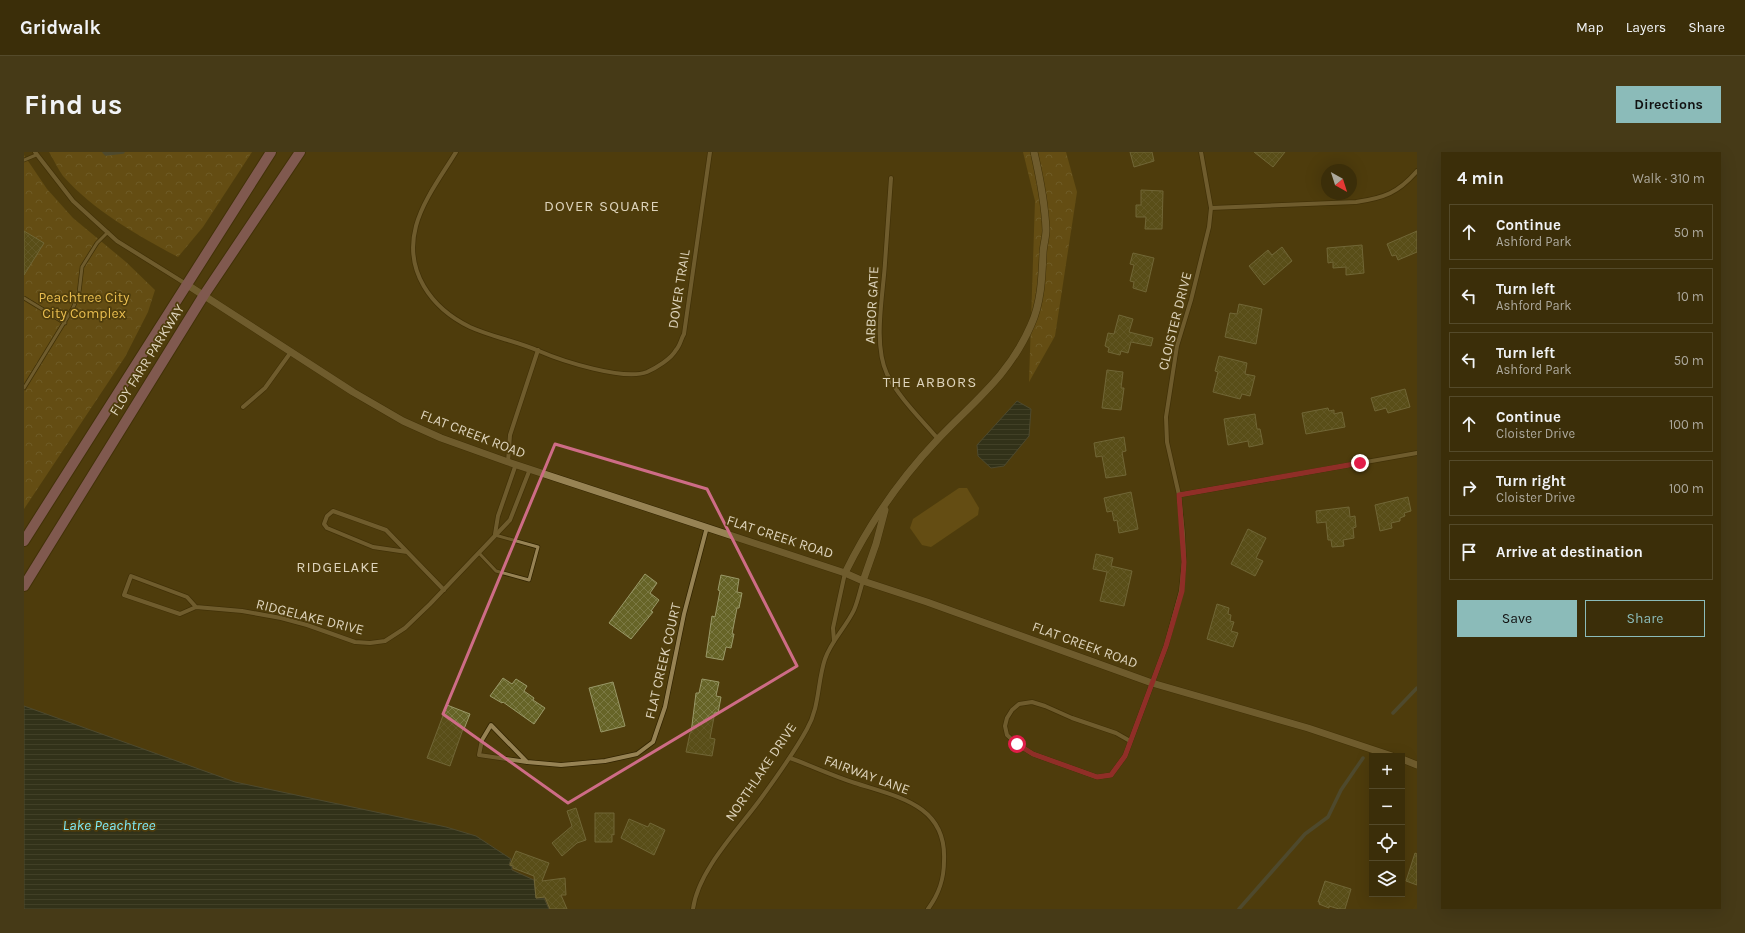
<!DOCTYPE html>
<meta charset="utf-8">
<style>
:root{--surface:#3b2e09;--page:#463a17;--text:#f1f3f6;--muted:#aca89c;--line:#544a2a;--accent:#8bbbb9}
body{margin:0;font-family:Karla,sans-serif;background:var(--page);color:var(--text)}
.controls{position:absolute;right:12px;bottom:12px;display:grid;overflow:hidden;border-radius:0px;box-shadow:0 4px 16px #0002}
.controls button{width:36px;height:36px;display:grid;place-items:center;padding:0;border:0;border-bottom:1px solid var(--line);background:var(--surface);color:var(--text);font:20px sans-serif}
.compass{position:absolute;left:1297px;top:12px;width:36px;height:36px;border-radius:50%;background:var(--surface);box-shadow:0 4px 16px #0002;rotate:141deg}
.stop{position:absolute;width:12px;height:12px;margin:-9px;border:3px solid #e11d48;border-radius:50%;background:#fff}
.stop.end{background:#e11d48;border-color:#fff;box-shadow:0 1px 4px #0008}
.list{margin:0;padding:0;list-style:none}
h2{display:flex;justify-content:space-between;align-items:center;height:52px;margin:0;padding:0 16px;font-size:17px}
h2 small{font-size:13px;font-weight:400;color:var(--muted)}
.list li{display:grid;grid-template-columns:26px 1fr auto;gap:12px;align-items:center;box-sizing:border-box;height:56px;margin:0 8px 8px;padding:0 8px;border:1px solid var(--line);border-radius:0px}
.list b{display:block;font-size:15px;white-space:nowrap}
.list p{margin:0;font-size:13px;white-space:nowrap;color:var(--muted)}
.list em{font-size:13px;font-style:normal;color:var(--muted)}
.actions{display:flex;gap:8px;padding:12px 16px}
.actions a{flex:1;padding:9px 0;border:1px solid var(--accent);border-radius:0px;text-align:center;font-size:14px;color:var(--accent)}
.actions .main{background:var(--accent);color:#111}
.icon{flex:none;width:22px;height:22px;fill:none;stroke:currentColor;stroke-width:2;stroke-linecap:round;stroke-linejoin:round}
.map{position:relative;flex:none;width:1393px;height:757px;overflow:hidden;border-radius:0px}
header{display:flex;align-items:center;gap:24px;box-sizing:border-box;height:56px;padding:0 20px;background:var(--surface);border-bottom:1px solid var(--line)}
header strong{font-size:19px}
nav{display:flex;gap:22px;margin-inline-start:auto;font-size:14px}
.intro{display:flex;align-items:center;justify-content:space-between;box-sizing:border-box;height:96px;padding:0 24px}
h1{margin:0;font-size:28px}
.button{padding:10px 18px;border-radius:0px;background:var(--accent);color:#111;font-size:14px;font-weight:700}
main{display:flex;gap:24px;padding:0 24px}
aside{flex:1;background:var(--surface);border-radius:0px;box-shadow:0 4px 16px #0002}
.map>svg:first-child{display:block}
</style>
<header>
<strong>Gridwalk</strong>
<nav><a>Map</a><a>Layers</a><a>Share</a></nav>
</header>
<div class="intro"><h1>Find us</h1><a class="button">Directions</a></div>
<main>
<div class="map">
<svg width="1393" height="757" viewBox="0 0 1393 757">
<defs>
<pattern id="forest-crowns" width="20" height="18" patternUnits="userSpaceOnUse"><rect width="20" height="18" fill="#7e631b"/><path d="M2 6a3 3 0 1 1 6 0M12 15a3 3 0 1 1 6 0" fill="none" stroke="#968045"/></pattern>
<pattern id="water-rules" width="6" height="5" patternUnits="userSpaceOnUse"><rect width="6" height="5" fill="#102629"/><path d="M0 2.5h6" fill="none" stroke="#324546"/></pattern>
<pattern id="building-cross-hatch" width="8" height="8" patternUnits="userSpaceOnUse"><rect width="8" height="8" fill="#666427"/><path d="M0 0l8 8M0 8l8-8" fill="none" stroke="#7b7944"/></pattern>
</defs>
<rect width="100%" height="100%" fill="#4f3d0c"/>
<g fill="url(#forest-crowns)">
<path d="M25,0h203l-49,75 -25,30c-41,-22 -84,-46 -115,-81 -5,-7 -9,-16 -14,-24z"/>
<path d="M999,0h43l11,40 -22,144 -26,46 6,-181z"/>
<path d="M0,3l23,34 26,29 53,44 29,28 -7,22 -23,45 -101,152z"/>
</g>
<path fill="#7e631b" d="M935,336h8l12,20 -1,7 -47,32 -9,-2 -12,-17 3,-9z"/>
<g fill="url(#water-rules)" stroke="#4e5a55">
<path d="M993,249l14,8 -2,27 -25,30 -13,2 -13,-12 -1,-11z"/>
<path d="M0,554l211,76 211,45 30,9 35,23 -2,6 3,2v3l22,10 2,18h8l5,11h-525z"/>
</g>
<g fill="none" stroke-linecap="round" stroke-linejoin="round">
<g stroke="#4e5a55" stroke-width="3.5">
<path d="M80,0l2,2 17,-2"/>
<path d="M1369,561l24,-25"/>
<path d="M1215,757l66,-75 23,-17 13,-27 22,-32"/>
</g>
</g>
<g fill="url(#building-cross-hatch)" stroke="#9a9968">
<path d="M1106,0h22l2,9 -20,6z"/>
<path d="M1230,0h31l-12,15z"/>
<path d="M1117,38l22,1 -1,38h-17l1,-12h-10v-12h5z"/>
<path d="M0,79l20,12 -20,32z"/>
<path d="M1393,79v21l-19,8 -2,-5 -4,1 -5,-12z"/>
<path d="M1338,93l2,28 -18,2v-8l-13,1v-6l-5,1 -1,-15z"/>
<path d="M1258,95l10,14 -28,24 -15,-19 19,-16 4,5z"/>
<path d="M1109,101l21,5 -8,34 -13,-4 1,-6 -4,-1 4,-16 -4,-1z"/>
<path d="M1215,152l23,5 -6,35 -31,-7 5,-24 7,1z"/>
<path d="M1095,163l14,4 -4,13 24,6 -2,8 -20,-4 -3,11 -7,-2 -1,4 -12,-3 1,-4 -4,-2 3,-13 6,1z"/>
<path d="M1195,204l28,7 -2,11 10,2 -5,20 -8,-2 -2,5 -27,-7 5,-20 -3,-1z"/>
<path d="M1083,218l16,2 -2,16h3l-3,22 -19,-2z"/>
<path d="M1381,237l5,18 -22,6 -2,-5 -11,3 -4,-13z"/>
<path d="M1304,256l1,3 5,-1v4l8,-2 3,15 -39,7 -4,-21z"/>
<path d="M1231,262l2,15h3l3,15 -14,3 -1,-6 -20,4 -4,-26z"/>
<path d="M1100,285l2,14 -4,1 4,23 -20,3 -4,-22 -6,1 -2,-14z"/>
<path d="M1107,340l7,37 -19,4 -2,-13 -3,1 -2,-10 -5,1 -3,-14z"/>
<path d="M1384,345l3,14 -7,2 1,3 -5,2v3l-9,2 1,5 -12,3 -5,-26z"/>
<path d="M1325,355l1,10 5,-1 1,11 -3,1 1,10 -11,2 1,6 -12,1 -1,-7h-3l-2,-18 -9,1 -1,-12z"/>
<path d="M1224,377l18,9 -10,20 7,3 -8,15 -24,-12z"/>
<path d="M1072,402l17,4 -2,8 21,5 -8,35 -24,-5 7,-29 -14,-3z"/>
<path d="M621,422l12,9 -7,10 9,7 -8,11 2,1 -22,27 -22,-16z"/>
<path d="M697,423l18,4 -2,13 5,1 -3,15h-2l-5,26h2l-3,14 -5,-1 -3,13 -17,-3 6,-41 3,1 5,-26 -2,-1z"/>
<path d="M1193,452l12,4 -1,6 3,1 -1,6 4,1 -3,9 7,2 -5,14 -26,-8z"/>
<path d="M479,526l9,6 4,-5 11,7 -3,5 10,7 -1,2 12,8 -11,16 -31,-22 -1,1 -12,-7z"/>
<path d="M678,527l17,3 -3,14 5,1 -3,16 -3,-1 -5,26 5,1 -3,17 -26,-4 4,-19h1l5,-40h3z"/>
<path d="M589,530l12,44 -24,6 -12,-44z"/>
<path d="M423,553l23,9 -6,15h-1l-13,37 -23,-8z"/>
<path d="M552,656l10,32 -9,3 -15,13 -10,-13 20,-17 -5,-15z"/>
<path d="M571,661h19v22l-2,-1v8h-17z"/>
<path d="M605,667l19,8 2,-4 15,7 -11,25 -33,-17z"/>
<path d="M492,699l33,12 -7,18 23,-3 1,17h-5l6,14h-17l-5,-12 -9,1 -2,-22 -21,-8v-2l-3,-1z"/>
<path d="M1391,701l2,1v31l-11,-4z"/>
<path d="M1301,729l26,8 -6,20h-6l-10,-3v2l-10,-4 1,-2h-2z"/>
</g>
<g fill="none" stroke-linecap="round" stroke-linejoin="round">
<defs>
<g id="service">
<path d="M0,8l12,-5"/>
<path d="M0,146l41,25"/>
<path d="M0,236l49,-80 6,-15 3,-26 15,-24 11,-11"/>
<path d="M455,401l17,18 33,9 9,-33 -43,-12"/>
</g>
<g id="minor">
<path d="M11,0l38,49 44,40 69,43"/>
<path d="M432,0c-14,23 -33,48 -40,74 -12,45 15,82 54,101 22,10 46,14 69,24 23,10 85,30 108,21 9,-4 24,-13 29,-22 4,-4 5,-11 8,-16l26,-182"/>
<path d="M867,26c-2,28 -4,57 -6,85 -2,33 -12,81 2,111 12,24 34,45 51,65"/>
<path d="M1187,56l145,-6c28,-4 42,-9 61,-31"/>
<path d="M219,255l22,-19 26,-36"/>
<path d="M484,310l2,-27 28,-85"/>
<path d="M1155,343l238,-42"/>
<path d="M471,382l3,-18 18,-52"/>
<path d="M383,400l-34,-5 -46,-19 -3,-4 3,-8 6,-5 53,19 58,60"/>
<path d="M172,455l-9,-10 -56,-21 -7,19 56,19 16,-7 46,4 39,7 26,7 48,17 15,1 15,-2 20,-13 25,-24 80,-84 20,-51"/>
<path d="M810,489l-1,-13 12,-55"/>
<path d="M1106,589l-14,-8 -44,-15 -27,-12 -13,-4 -13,2 -7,6 -5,8 -2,8 2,9 10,9 16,10 64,23 14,-2 14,-19 41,-110 15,-55 3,-29 -1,-28 -4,-39 -12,-53 -1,-25 11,-71 14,-46 18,-73 2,-19 -10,-56"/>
<path d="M766,606c22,8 43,18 65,25 43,14 92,22 89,78 0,19 -5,33 -16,48"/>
<path d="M503,610l-36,-37 -9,15 -3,15 48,7 34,3 44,-4 32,-7 16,-12 12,-35 19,-93 23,-87"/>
<path d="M669,757c5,-39 46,-80 69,-112 16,-22 32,-44 45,-68 13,-23 10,-46 18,-70 6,-18 21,-32 29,-49 4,-9 6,-20 9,-29"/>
</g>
<g id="tertiary">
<path d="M162,132l167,108 50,29 38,17 67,24 337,111 18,8 64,21 225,81 156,45 84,28"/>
<path d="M821,421c24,-49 55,-94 93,-134 36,-38 71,-63 93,-114 10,-22 11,-47 12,-71 0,-8 3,-16 3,-24 -1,-27 -6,-52 -12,-78"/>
<path d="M839,429l13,-37 9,-34"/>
<path d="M1378,607l15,6"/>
</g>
<g id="primary">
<path d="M0,389l247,-389"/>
<path d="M0,434l180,-291 96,-143"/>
</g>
</defs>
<use href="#service" stroke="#322401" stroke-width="4.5"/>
<use href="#minor" stroke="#322401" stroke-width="5.5"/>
<use href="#tertiary" stroke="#322401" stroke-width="8"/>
<use href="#primary" stroke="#322401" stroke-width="12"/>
<use href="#service" stroke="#978354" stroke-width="3"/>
<use href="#minor" stroke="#978354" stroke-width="4"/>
<use href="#tertiary" stroke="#978354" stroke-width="7"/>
<use href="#primary" stroke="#bc7da1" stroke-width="10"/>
</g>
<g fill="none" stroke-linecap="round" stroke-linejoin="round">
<path stroke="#e11d48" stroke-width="5" d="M993,592l16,10 64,23 14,-2 14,-19 41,-110 16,-55 2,-29 -5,-67 181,-32"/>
</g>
<path d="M0 0H1393V757H0ZM531,292l152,45 90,177 -229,137 -125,-89z" fill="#4f3d0c" fill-opacity=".55" fill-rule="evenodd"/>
<path fill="none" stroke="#ce6c86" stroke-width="3" stroke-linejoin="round" d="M531,292l152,45 90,177 -229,137 -125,-89z"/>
<g text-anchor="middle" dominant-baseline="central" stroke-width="3.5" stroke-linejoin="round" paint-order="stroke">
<g font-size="14" fill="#ddd3bb" stroke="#4f3d0c">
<text transform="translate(655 137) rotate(-81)">DOVER TRAIL</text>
<text transform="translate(848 153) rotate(-87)">ARBOR GATE</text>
<text transform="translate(1151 169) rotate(-76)">CLOISTER DRIVE</text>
<text transform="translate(123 208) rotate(-58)">FLOY FARR PARKWAY</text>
<text transform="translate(449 282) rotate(21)">FLAT CREEK ROAD</text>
<text transform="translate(756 385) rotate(18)">FLAT CREEK ROAD</text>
<text transform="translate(286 465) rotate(14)">RIDGELAKE DRIVE</text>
<text transform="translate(1061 493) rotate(20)">FLAT CREEK ROAD</text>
<text transform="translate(639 509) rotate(-77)">FLAT CREEK COURT</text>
<text transform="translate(737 620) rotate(-56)">NORTHLAKE DRIVE</text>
<text transform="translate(843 623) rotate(20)">FAIRWAY LANE</text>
</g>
<g font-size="14" fill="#e7bc4f" stroke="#4f3d0c">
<text x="60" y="145">Peachtree City<tspan x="60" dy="16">City Complex</tspan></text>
</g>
<g font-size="15" letter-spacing="1" fill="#ddd3bb" stroke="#4f3d0c">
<text x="578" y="54">DOVER SQUARE</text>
<text x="906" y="230">THE ARBORS</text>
<text x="314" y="415">RIDGELAKE</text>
</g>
<g font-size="15" font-style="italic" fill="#7feaf8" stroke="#4f3d0c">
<text x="85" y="673">Lake Peachtree</text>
</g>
</g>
</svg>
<div class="controls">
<button>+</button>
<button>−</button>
<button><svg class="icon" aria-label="locate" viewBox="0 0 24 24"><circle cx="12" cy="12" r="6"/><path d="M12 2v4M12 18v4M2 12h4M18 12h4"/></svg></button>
<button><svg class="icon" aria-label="layers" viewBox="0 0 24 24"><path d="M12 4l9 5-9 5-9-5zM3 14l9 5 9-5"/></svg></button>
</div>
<svg class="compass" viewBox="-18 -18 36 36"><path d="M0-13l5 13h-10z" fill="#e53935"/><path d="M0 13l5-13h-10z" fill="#aca89c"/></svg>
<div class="stop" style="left:993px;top:592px"></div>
<div class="stop end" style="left:1336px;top:311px"></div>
</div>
<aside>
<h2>4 min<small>Walk · 310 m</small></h2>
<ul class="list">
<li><svg class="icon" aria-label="ahead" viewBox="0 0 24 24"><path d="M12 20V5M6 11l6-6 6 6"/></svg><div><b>Continue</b><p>Ashford Park</p></div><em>50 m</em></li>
<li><svg class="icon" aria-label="left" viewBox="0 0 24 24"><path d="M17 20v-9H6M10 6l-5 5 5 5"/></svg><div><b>Turn left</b><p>Ashford Park</p></div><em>10 m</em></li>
<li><svg class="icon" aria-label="left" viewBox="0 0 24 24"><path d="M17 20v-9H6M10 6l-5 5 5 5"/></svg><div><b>Turn left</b><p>Ashford Park</p></div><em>50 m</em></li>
<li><svg class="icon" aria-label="ahead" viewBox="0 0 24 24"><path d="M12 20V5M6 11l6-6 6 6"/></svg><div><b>Continue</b><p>Cloister Drive</p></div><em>100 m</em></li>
<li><svg class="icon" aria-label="right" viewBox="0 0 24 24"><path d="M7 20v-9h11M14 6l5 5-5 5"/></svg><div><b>Turn right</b><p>Cloister Drive</p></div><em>100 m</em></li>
<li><svg class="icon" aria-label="arrive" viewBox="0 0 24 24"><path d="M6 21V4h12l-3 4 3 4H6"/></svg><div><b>Arrive at destination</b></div></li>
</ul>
<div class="actions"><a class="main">Save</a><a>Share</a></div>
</aside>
</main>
